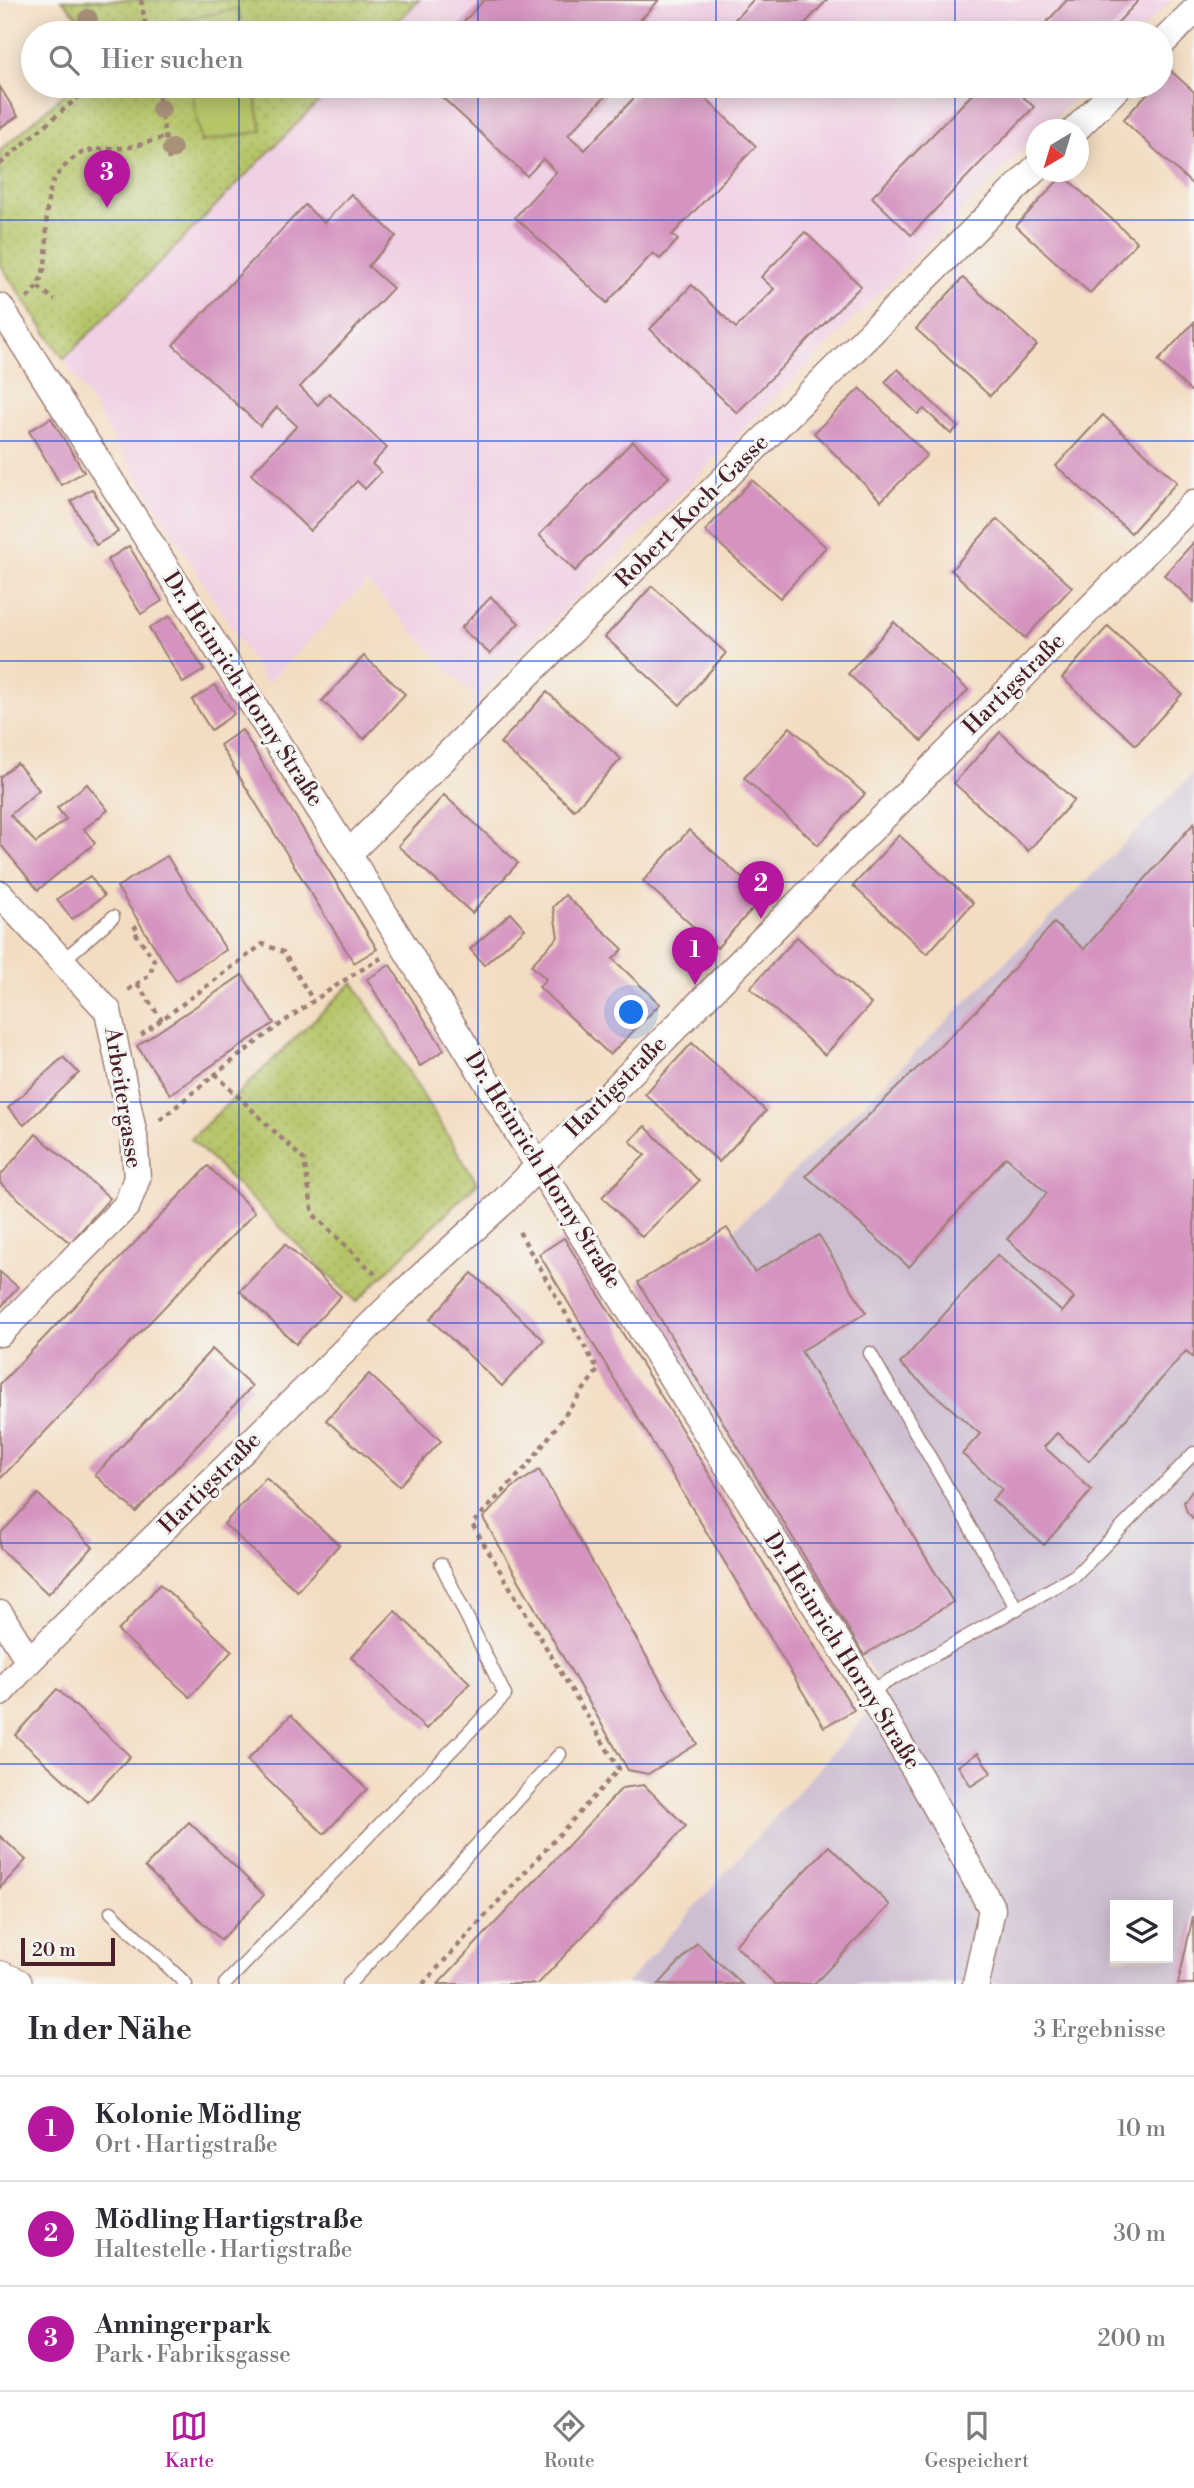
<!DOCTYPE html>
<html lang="de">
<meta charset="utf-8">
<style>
:root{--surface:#fff;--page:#f7f7f7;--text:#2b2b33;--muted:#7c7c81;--line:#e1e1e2;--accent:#b5179e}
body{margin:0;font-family:"Libre Bodoni",serif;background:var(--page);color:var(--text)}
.controls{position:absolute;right:21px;bottom:21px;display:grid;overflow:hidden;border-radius:0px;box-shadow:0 4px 18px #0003}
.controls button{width:63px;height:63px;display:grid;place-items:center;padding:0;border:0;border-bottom:2px solid var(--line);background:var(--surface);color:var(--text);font:35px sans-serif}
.compass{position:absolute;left:1026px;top:119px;width:63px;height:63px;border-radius:50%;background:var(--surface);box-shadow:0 4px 18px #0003;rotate:218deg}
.scale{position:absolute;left:21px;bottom:18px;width:94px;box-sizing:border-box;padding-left:7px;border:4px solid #4a1f2b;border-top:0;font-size:19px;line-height:24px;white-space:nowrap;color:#4a1f2b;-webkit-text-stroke:5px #f6f6f2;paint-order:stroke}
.you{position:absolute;left:632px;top:1013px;width:24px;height:24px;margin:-18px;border:5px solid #fff;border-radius:50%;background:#1a73e8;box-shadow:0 0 0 10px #1a73e833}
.badge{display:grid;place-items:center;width:46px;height:46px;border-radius:50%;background:var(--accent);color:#fff;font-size:23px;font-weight:700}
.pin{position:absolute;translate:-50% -58px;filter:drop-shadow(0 2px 4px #0008)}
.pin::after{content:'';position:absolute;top:37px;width:24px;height:21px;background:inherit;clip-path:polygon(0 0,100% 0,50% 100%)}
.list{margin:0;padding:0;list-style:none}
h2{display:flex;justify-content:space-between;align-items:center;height:91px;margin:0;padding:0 28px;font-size:30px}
h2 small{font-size:23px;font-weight:400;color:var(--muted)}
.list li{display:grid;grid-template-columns:46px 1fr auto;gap:21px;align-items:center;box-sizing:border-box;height:105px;padding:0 28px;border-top:2px solid var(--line)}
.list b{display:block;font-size:26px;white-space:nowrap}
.list p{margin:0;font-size:23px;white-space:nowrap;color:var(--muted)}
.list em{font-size:23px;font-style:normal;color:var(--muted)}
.icon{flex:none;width:38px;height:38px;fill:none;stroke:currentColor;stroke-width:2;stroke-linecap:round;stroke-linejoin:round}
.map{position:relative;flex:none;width:1194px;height:1984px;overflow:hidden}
.search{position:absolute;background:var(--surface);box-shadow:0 4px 18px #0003;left:21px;right:21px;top:21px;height:77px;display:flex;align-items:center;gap:18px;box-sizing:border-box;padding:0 24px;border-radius:38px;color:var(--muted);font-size:26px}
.sheet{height:406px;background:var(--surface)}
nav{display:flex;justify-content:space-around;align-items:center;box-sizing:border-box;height:98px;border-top:2px solid var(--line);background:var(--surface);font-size:19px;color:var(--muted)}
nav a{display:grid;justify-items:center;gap:4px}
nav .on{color:var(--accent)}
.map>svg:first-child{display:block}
</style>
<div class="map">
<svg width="1194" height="1984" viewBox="0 0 1194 1984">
<defs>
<pattern id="grass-dots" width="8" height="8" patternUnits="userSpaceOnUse" patternTransform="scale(1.75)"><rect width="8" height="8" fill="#b5c568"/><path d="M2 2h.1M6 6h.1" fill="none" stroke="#9da95a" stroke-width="1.8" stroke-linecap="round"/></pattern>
</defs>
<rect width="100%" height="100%" fill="#f6f6f2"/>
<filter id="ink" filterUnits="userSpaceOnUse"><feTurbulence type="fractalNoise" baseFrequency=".0143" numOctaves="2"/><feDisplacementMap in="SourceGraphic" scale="14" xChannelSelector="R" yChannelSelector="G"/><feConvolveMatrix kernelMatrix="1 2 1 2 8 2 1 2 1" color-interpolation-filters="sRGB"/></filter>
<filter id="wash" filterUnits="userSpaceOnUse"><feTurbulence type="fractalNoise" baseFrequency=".00686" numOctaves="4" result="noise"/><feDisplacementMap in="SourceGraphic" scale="28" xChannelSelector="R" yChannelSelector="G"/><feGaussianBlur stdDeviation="1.57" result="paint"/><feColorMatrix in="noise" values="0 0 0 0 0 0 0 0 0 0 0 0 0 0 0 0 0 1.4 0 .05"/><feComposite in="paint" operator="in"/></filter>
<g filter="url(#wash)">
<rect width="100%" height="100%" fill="#f3ddc2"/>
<g fill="#f0d0e4">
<path d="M420,0h752l-33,33h-752z"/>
<path d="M335,86h752l-44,43 -7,1v6l-560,563 -109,-117 -100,102 -203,-325z"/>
</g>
<path fill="#cebed1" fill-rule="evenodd" d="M1194,773v1211h-568l238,-266 23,-22 -237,-386 229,-221zM1115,1905h53v53h-53z"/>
<g fill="url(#grass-dots)" stroke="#80724a" stroke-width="2">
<path d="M62,0h357l-33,33h-293z"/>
<path d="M73,86h261l-270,273 -64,-95v-113z"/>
<path d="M353,982l124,201 -121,119 -165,-163z"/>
</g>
<g fill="#b5c568" stroke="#80724a" stroke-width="2">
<path d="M238,9l5,24h-62l-2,-13z"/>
<path d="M191,86h62l9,45 -61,11z"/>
</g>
<g id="blocks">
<g fill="#d594c0">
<path d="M484,0h175l-26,28 6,5h-186z"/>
<path d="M753,0h74l-31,33h-74z"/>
<path d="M1067,0h72l-31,33h-54l-10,-8z"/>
<path d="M1169,69l25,23v94l-71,-66 31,-34h7v-8z"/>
<path d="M430,86h185l-47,49 17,15 60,-64h47l64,60 -84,89 6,5 -18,19 -7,-6 -46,50 -92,-86 41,-45 -13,-13 -16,17z"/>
<path d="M980,86h32l22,21 -123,128 -39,-38z"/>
<path d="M0,87l18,29 -18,12z"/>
<path d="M1063,175l74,67 -47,51 -74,-67z"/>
<path d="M351,194l45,42 -28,30 25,22 -93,99 18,18 11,-12 58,55 -15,16 9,8 -16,17 -8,-8 -47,50 -59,-57 46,-48 -20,-19 -17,19 -87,-81 132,-140 19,18z"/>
<path d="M805,232l56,54 -124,127 -87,-84 42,-44 44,43 38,-39 -13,-12z"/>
<path d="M963,278l74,67 -47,51 -74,-67z"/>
<path d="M1194,322v72l-36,-33z"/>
<path d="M898,369l60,58 -7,7 -27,-25 -6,5 -33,-32z"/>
<path d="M860,388l67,67 -46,46 -67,-68z"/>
<path d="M1103,415l74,67 -46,51 -75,-67z"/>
<path d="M51,418l33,54 -23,13 -32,-54z"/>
<path d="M633,441l36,36 -94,94 -36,-36z"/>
<path d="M752,480l74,67 -46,51 -75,-67z"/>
<path d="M92,489l26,43 -22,13 -25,-44z"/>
<path d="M997,519l75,68 -47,51 -74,-68z"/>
<path d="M1194,542v60l-30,-27z"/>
<path d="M129,546l33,55 -21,13 -34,-54z"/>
<path d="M652,586l74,67 -46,52 -75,-68z"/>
<path d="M491,597l28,26 -29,31 -29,-26z"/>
<path d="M170,616l34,54 -21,13 -34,-55z"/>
<path d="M894,622l74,68 -46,51 -74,-67z"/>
<path d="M1108,626l74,68 -46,51 -74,-67z"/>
<path d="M364,656l41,38 -41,45 -42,-38z"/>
<path d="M215,685l19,29 -23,16 -19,-30z"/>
<path d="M547,692l74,67 -47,51 -74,-67z"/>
<path d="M790,727l75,67 -47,51 -74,-67z"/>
<path d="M242,730l135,219 -23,14 -134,-218z"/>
<path d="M1000,732l74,68 -46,51 -74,-68z"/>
<path d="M17,763l22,27 -29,25 26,28 30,-24 -9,-11 30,-24 21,26 -24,19 11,14 -57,47 -38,-46v-67z"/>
<path d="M444,795l74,68 -46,50 -74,-67z"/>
<path d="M1194,823v535l-8,-7 -97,110 -32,-28 -13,14 48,43 -48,55 -52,-45 10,-11 -40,-35 18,-20 -80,-70 97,-109 65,57 12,-14 -67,-59 40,-46 -41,-36 -97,110 -103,-91 170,-165 78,-88 30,26z"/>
<path d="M689,830l74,67 -46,51 -74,-67z"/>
<path d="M899,835l74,68 -46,51 -74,-68z"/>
<path d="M167,856l59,94 -50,31 -59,-94z"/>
<path d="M90,876l14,20 -32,23 -15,-20z"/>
<path d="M565,895l58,54 -10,10 47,45 -50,51 -71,-68 7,-8 -15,-14 27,-28 -5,-30z"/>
<path d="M511,913l14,16 -41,36 -14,-16z"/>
<path d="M797,937l74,67 -46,51 -75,-67z"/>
<path d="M390,965l54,85 -24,16 -53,-87z"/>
<path d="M242,975l32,48 -104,71 -33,-48z"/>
<path d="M692,1043l74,68 -47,51 -74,-68z"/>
<path d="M63,1057l16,16 -55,52 -16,-17z"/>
<path d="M645,1126l54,55 -57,56 -40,-40 43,-42 -15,-14z"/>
<path d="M36,1134l74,64 -40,45 -70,-60v-7z"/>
<path d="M208,1166l47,46 -255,267v-95z"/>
<path d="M727,1228l27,44 65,-37 47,78 -65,38 152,251 -89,53 -226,-373z"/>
<path d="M564,1238l290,472 -30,17 -285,-473z"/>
<path d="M285,1244l56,52 -45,48 -56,-53z"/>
<path d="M0,1272l18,15 -18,21z"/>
<path d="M472,1273l72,67 -42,46 -72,-67z"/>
<path d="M212,1349l40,37 -116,126 -41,-37z"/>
<path d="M369,1374l72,67 -42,45 -73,-66z"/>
<path d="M539,1470l158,274 -49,30 -20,-4 -145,-252 29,-30z"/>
<path d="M266,1478l73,67 -42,46 -73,-67z"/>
<path d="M1194,1487v32l-7,-7 -3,-10z"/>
<path d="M38,1494l55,53 -45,47 -48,-46v-14z"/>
<path d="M160,1584l72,67 -42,46 -72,-66z"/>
<path d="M395,1611l75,72 -44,46 -75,-72z"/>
<path d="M57,1689l73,67 -42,46 -73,-67z"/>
<path d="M291,1715l76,74 -43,45 -77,-74z"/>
<path d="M978,1753l13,20 -20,13 -13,-20z"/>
<path d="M644,1785l42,41 -148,158h-100l184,-196z"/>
<path d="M189,1822l75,73 -43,45 -76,-73z"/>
<path d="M0,1836l26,24 -26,28z"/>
<path d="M829,1846l61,59 -76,79h-39l-40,-39z"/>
<path d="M1193,1916l1,68h-16z"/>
<path d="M697,1943l45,41h-83z"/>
</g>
</g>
</g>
<g filter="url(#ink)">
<use href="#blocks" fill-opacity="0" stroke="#9e7e76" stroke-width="2"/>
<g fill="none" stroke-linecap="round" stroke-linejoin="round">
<defs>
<g id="service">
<path d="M62,961l51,-44"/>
<path d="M870,1353l147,256"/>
<path d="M869,1692l207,-117 118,-122"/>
<path d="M111,1912l75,72"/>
<path d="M225,1984l280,-289 -64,-131"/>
<path d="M349,1984l211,-230"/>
</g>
<g id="minor">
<path d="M1161,44l33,-33"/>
<path d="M1075,130l44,-44"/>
<path d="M0,307l348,547 175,287 326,518 74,124 69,126 -16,75"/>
<path d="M348,854l688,-686"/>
<path d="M0,894l108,117 26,125 3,42 -10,27 -127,128"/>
<path d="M0,1614l29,47"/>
<path d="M0,1693l29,-32 370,-364 103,-94 692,-700"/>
</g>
<path id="tertiary" d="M0,1977l16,7"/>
</defs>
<use href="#service" stroke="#9e7e76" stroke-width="15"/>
<use href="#minor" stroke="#9e7e76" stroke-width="29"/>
<use href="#tertiary" stroke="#9e7e76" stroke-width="34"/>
<g stroke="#9e7e76" stroke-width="4.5" stroke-dasharray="5 5" stroke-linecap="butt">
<path d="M141,0l6,33"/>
<path d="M157,86l12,74"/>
<path d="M0,164l91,-78"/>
<path d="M38,287l17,13"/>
<path d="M27,298c39,-35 1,-96 37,-131 6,-6 13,-13 21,-15 14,-5 30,-3 44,-5 12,-2 25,-7 37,-10"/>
<path d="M137,984l25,36"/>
<path d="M128,990l22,-15 4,-15 -21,-31 7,-5"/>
<path d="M141,1035l122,-91 20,8 30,48"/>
<path d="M215,1074l89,86 9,54 65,63"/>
<path d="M160,1120c70,-59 142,-116 221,-162"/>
<path d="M423,1984l196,-215 -147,-245 57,-60 69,-94 -81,-142"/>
</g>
<use href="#service" stroke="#fff" stroke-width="12"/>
<use href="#minor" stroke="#fff" stroke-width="26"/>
<use href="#tertiary" stroke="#fff" stroke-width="32"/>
</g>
<g fill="#a89079">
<circle cx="88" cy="19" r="10"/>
<circle cx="161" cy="109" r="10"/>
<circle cx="172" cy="149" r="10"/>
</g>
</g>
<path fill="none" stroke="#1d4ed8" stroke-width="2" stroke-opacity="0.55" d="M239,0v33M478,0v33M716,0v33M955,0v33M239,86v1898M478,86v1898M716,86v1898M955,86v1898M0,220h1194M0,441h1194M0,661h1194M0,882h1194M0,1102h1194M0,1323h1194M0,1543h1194M0,1764h1194"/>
<g text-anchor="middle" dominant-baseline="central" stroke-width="6" stroke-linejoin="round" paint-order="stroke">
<g font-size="23" fill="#4a1f2b" stroke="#f6f6f2">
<text transform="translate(692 511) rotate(-45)">Robert-Koch-Gasse</text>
<text transform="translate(1014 684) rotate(-45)">Hartigstraße</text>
<text transform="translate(243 689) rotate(57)">Dr. Heinrich Horny Straße</text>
<text transform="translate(616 1087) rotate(-45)">Hartigstraße</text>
<text transform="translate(123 1098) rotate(81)">Arbeitergasse</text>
<text transform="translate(543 1170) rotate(58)">Dr. Heinrich Horny Straße</text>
<text transform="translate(210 1483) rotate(-45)">Hartigstraße</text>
<text transform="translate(842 1651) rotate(58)">Dr. Heinrich Horny Straße</text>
</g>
</g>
</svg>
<div class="controls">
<button><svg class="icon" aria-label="layers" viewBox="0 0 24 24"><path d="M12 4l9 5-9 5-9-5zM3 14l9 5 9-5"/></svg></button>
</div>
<svg class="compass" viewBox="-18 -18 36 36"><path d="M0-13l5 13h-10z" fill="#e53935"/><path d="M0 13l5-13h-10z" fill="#7c7c81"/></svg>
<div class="scale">20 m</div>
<div class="you"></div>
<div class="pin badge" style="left:695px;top:985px">1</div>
<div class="pin badge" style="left:761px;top:919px">2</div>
<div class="pin badge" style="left:107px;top:208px">3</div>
<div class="search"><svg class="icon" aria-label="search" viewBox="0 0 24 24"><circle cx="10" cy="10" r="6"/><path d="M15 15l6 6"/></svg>Hier suchen</div>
</div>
<section class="sheet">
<h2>In der Nähe<small>3 Ergebnisse</small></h2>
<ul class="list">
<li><span class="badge">1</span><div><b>Kolonie Mödling</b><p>Ort · Hartigstraße</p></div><em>10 m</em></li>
<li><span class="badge">2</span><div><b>Mödling Hartigstraße</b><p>Haltestelle · Hartigstraße</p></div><em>30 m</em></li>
<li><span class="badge">3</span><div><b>Anningerpark</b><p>Park · Fabriksgasse</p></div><em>200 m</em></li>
</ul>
</section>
<nav>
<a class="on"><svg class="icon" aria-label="map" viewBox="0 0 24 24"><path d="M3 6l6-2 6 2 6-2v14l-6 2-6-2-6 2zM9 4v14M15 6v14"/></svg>Karte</a>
<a><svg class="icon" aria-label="directions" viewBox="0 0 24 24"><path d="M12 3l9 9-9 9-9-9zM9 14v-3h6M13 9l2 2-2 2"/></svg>Route</a>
<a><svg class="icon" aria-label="saved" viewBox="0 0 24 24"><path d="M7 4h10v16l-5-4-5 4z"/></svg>Gespeichert</a>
</nav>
